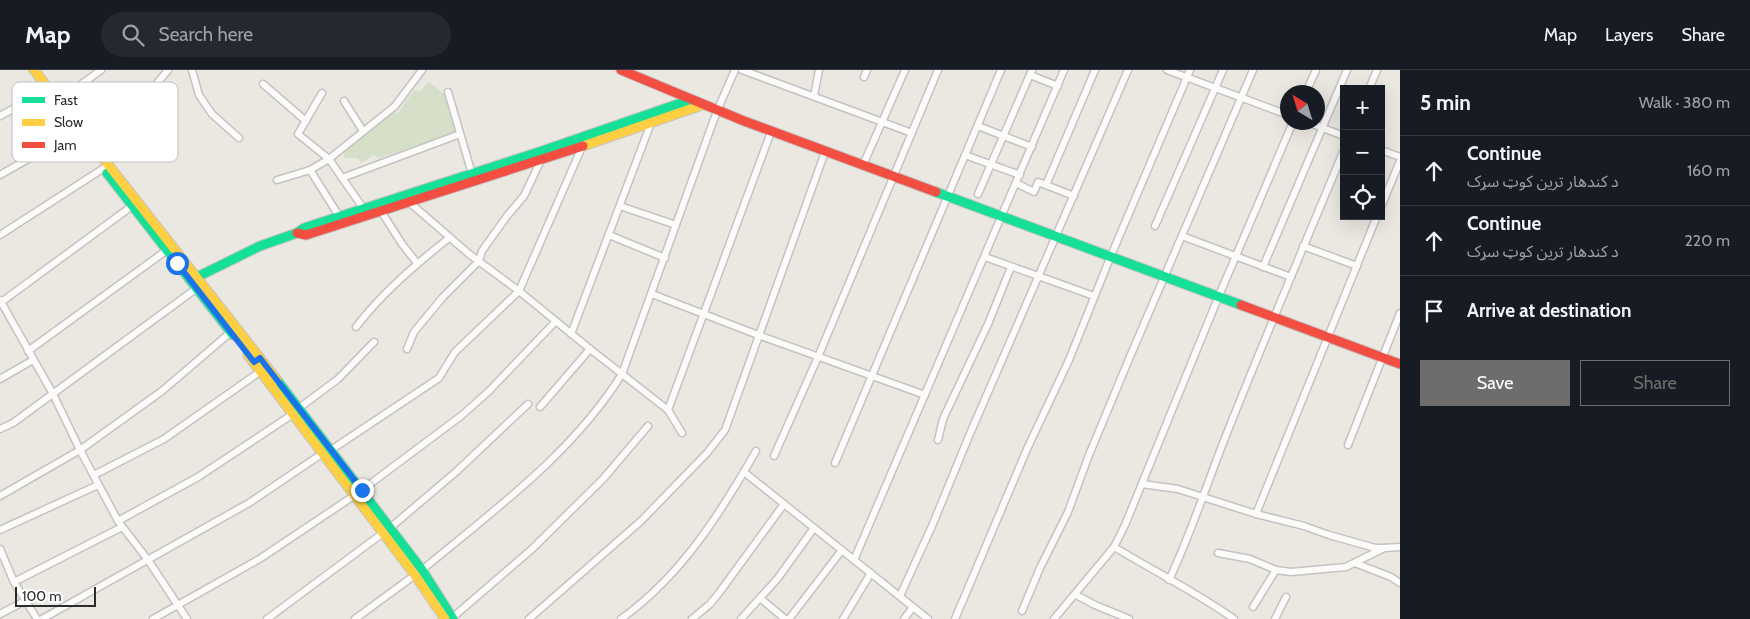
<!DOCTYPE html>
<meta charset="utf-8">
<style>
:root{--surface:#171b24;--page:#242831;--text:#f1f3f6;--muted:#9ea1a6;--line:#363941;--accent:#6f6d6b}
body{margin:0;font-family:Cabin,"Noto Sans Arabic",sans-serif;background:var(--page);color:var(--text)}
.controls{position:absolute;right:15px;top:15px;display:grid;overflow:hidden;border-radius:0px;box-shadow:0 5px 20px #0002}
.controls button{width:45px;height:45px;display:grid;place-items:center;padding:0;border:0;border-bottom:1px solid var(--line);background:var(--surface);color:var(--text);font:25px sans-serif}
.compass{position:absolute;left:1280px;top:15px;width:45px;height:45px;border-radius:50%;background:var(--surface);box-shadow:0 5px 20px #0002;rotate:322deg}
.scale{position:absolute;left:15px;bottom:12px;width:81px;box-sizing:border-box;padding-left:5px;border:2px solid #2c2c2c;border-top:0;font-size:14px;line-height:18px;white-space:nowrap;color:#2c2c2c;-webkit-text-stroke:4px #fff;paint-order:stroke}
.stop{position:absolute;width:15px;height:15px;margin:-11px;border:4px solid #1a73e8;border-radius:50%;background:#fff}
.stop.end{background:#1a73e8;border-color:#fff;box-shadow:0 1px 5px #0008}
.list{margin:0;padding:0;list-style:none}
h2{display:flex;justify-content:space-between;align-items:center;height:65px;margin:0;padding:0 20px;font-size:21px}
h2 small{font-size:16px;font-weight:400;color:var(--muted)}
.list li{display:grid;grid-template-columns:32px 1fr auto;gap:15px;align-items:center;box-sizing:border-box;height:70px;padding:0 20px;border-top:1px solid var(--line)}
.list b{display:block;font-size:19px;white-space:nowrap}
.list p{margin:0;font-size:16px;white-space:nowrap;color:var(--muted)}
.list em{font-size:16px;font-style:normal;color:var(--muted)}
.actions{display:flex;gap:10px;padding:15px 20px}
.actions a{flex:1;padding:11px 0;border:1px solid var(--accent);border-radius:0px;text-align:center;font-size:18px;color:var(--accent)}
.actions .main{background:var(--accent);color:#fff}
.icon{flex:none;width:28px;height:28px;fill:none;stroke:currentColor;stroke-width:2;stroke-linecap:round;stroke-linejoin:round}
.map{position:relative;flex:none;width:1400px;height:549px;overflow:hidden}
header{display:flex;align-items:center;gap:30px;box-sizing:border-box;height:70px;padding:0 25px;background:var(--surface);border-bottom:1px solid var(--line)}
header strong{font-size:24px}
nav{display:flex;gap:28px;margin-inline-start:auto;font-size:18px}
.search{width:350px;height:45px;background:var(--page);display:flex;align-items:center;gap:12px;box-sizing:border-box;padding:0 18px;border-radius:28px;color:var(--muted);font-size:19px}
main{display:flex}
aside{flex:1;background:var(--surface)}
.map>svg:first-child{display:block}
</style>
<header>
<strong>Map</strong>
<div class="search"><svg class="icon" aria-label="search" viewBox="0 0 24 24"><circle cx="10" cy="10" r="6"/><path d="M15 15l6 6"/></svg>Search here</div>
<nav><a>Map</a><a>Layers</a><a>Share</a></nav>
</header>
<main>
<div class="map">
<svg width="1400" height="549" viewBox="0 0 1400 549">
<rect width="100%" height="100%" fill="#ebe7e1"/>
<path fill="#d6e0c8" d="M429,12l18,14 10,36 -78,26 -5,-3 -13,8 -3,-5h-14v-7l46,-37 9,-2 7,-11 9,-11 4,2z"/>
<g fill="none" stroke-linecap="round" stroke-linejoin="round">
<defs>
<g id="street">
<path d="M192,0l7,25 13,19 27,24"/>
<path d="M742,0l170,63"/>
<path d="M1167,0l121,45"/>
<path d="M1030,5l28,11"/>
<path d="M864,7l3,-7"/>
<path d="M263,14l43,37"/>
<path d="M1369,19l8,-19"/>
<path d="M448,22l24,82"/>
<path d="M1306,22l10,-22"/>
<path d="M322,23l-24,41 31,25 34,49"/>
<path d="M814,26l5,-26"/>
<path d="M58,31l43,-31"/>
<path d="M344,31l19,30"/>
<path d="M0,46l44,-24"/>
<path d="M1307,52l37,14"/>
<path d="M978,56l54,21"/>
<path d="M89,69l64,-51 15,-18"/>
<path d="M1381,80l19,7"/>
<path d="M965,85l55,20"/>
<path d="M863,95l42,-95"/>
<path d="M310,100l29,46"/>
<path d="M0,105l76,-43"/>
<path d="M342,108l118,-44"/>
<path d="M277,110l33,-10 19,-11 66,-53 27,-36"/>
<path d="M1016,113l18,9 4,-10 36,14"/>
<path d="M1046,115l49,-115"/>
<path d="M978,124l54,-124"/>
<path d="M409,132l60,52 50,37 71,58 78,61 14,23"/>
<path d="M620,136l56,19"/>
<path d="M1381,137l19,-46"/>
<path d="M381,141l21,33 15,19"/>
<path d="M1155,156l68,-156"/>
<path d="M0,165l104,-67"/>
<path d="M609,165l56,23"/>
<path d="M1182,166l109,41"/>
<path d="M1303,176l54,20"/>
<path d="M985,187l109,39"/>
<path d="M1263,197l84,-197"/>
<path d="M652,224l106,41 167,60"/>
<path d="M0,230l53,94 27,56 38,71 30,39 39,59"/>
<path d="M0,233l132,-97"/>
<path d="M356,257c26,-34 59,-62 93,-89"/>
<path d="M571,264l80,-211"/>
<path d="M407,279l7,-17 29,-35 36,-36 3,-10 25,-35 17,-20 17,-36"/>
<path d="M28,281l139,-101"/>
<path d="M0,309l33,-19"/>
<path d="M540,337l50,-58"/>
<path d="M299,338l39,-29 36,-37"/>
<path d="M668,340l103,-278"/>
<path d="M0,359l13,-6 184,-135"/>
<path d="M938,370l5,-21 45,-95 23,-57"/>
<path d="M1348,375l52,-132"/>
<path d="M331,380l108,-72 16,-26 64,-61 63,-144"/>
<path d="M774,386l44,-99 120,-287"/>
<path d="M835,393l166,-393"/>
<path d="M744,402l184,147"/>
<path d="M94,405l70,-36 97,-68"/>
<path d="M1142,414l36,5 78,25 48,12 25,9 46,13h9"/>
<path d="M362,420l99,-74 27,-24 67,-70"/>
<path d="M0,426l80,-46 82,-59 69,-59"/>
<path d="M1256,444l121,-298"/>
<path d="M118,451l80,-44 95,-63"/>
<path d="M390,458l67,-57 71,-67"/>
<path d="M0,460l98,-45"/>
<path d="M1114,477c40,24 82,45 120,72"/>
<path d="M0,479l14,33 23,37"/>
<path d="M1218,483l32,6 26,11 15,2 55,-5 38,-19 16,-1"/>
<path d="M854,490l210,-490"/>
<path d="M1355,493l36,14 9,6"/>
<path d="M422,500c72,-60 150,-116 200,-196l95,-263 18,-41"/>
<path d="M1169,510c22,-46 37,-94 56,-142 38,-96 79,-192 119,-288"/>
<path d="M14,512l108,-55"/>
<path d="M1076,525l19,10 34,14"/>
<path d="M900,526l32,-70 37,-90 159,-366"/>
<path d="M760,528l25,21"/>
<path d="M1253,537l23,-37"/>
<path d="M1022,541l18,-43 28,-56 21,-57 40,-96 124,-289"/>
<path d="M0,544l25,-13"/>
<path d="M452,548l80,-69 71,-70 45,-53"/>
<path d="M42,549l207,-116 74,-50"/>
<path d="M153,549l108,-61 94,-63"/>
<path d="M267,549l116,-86"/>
<path d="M355,549l60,-44"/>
<path d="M529,549l112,-98 66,-68 18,-23 100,-278"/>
<path d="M621,549c60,-43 99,-105 135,-168"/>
<path d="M692,549l18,-15 9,-11 65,-89"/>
<path d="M741,549l37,-41 36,-50"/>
<path d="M789,549l53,-69"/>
<path d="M843,549l28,-46"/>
<path d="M904,549l9,-12"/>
<path d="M955,549l72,-170 42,-89 41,-102 80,-188"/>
<path d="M1054,549l60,-72 11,-22 93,-227 75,-176"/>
<path d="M1275,549l11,-22"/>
</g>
<g id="fast">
<path d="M107,103l126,162"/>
<path d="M936,122l305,113"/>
<path d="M193,209l67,-33 37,-13 7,-5 235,-76 151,-52"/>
<path d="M277,310l145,190 31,49"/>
</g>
<g id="slow">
<path d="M34,0l243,310"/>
<path d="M583,76l119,-41"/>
<path d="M248,285l167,220 30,44"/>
</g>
<g id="jam">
<path d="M621,0l123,51 192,71"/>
<path d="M297,163l9,2 277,-89"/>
<path d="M1241,235l159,59"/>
</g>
</defs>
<use href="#street" stroke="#c4c3c3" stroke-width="9"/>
<use href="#fast" stroke="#c4c3c3" stroke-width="11"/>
<use href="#slow" stroke="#c4c3c3" stroke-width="11"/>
<use href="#jam" stroke="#c4c3c3" stroke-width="11"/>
<use href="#street" stroke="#fcfbfa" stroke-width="6"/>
<use href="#fast" stroke="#16e098" stroke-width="9"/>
<use href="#slow" stroke="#ffcf43" stroke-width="9"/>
<use href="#jam" stroke="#f24e42" stroke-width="9"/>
</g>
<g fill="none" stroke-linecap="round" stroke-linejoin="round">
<path stroke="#1a73e8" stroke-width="6" d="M177,193l77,99 6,-4 102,132"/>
</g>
<rect x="12" y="12" width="166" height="80" rx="8" fill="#fff" stroke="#c0c0c0" stroke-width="1"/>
<rect x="22" y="27" width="23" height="6" fill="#16e098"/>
<rect x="22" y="49" width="23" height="7" fill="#ffcf43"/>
<rect x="22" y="72" width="23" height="6" fill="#f24e42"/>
<g font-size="14" fill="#2c2c2c">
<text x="54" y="35">Fast</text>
<text x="54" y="57">Slow</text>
<text x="54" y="80">Jam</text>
</g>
</svg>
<div class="controls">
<button>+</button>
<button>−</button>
<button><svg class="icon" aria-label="locate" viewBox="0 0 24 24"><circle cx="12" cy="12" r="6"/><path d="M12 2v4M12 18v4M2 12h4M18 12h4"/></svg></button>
</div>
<svg class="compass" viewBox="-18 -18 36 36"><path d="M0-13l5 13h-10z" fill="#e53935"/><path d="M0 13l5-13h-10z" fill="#9ea1a6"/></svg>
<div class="scale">100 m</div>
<div class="stop" style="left:177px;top:193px"></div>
<div class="stop end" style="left:362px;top:420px"></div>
</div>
<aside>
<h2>5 min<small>Walk · 380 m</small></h2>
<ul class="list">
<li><svg class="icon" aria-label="ahead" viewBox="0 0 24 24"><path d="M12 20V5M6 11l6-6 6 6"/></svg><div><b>Continue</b><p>د کندهار ترين کوټ سړک</p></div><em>160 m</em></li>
<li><svg class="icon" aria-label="ahead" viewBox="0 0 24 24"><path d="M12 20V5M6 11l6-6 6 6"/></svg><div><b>Continue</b><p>د کندهار ترين کوټ سړک</p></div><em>220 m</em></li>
<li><svg class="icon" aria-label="arrive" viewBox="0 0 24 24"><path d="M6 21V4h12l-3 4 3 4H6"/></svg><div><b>Arrive at destination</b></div></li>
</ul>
<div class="actions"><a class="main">Save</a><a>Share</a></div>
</aside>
</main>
